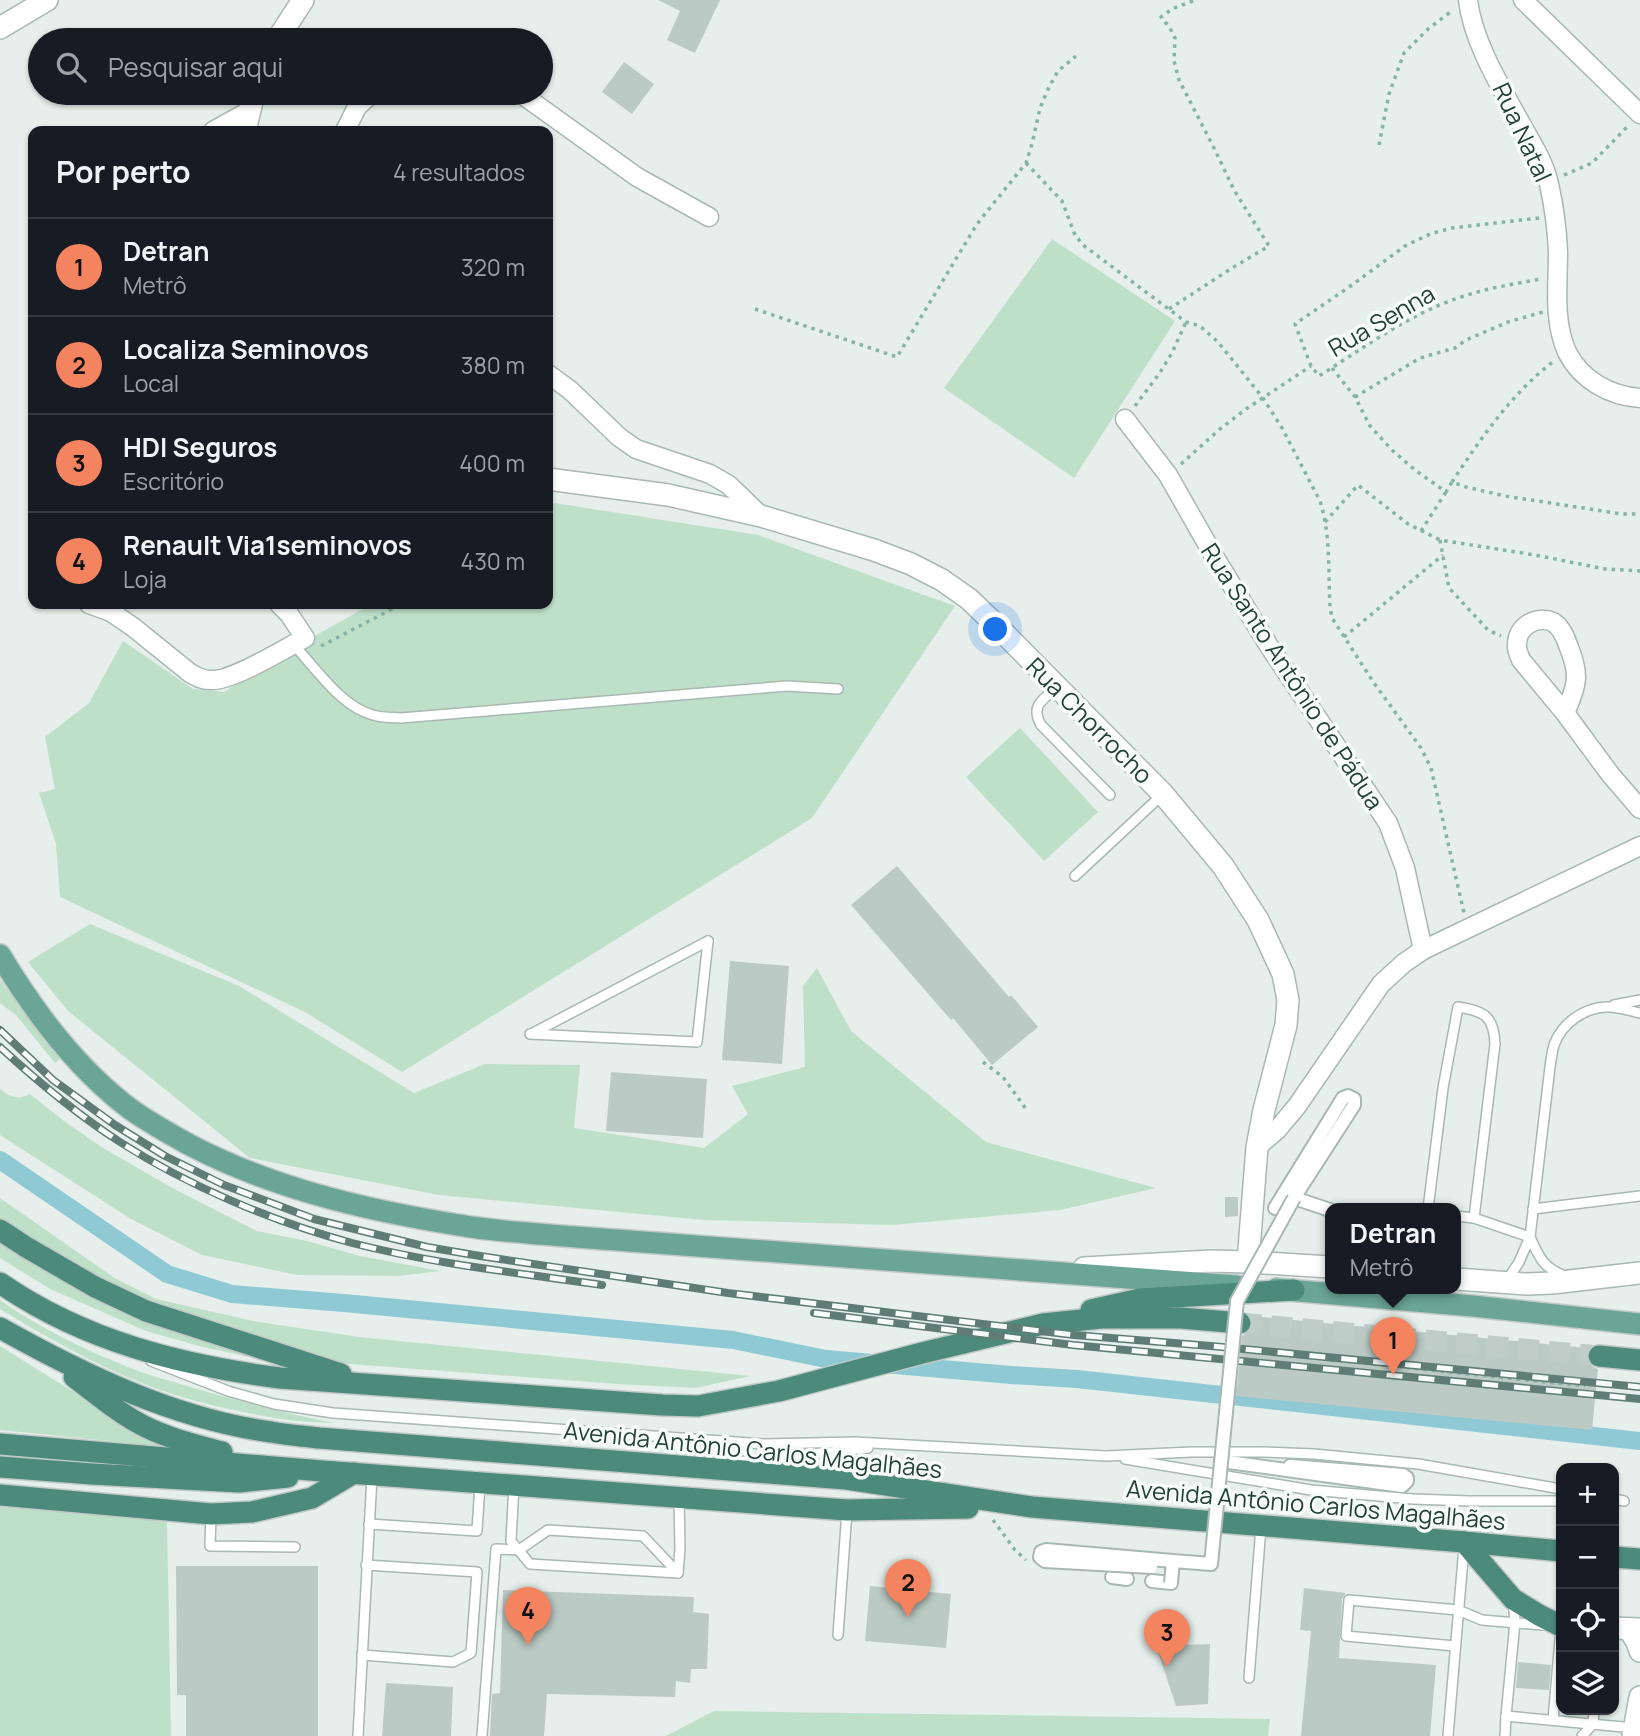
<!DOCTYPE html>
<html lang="pt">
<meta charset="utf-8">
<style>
:root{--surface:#171b24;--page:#20242c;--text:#f1f3f6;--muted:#9ea1a6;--line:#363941;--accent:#f4845f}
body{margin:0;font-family:Manrope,sans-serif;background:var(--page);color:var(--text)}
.controls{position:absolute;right:21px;bottom:21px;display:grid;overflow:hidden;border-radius:14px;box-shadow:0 2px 5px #0004}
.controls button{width:63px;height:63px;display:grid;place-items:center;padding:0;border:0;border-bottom:2px solid var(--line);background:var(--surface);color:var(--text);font:35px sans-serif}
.you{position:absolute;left:996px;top:630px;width:24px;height:24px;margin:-18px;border:5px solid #fff;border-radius:50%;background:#1a73e8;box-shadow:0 0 0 10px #1a73e833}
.badge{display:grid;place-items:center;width:46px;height:46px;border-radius:50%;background:var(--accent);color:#111;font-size:23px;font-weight:700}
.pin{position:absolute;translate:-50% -58px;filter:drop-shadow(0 2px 4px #0008)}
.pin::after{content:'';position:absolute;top:37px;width:24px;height:21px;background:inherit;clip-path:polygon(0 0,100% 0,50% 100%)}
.popup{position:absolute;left:1325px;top:1203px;width:136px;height:91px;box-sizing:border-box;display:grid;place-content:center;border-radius:14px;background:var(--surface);filter:drop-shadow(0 2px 5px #0005);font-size:23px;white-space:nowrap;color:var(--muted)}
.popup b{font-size:26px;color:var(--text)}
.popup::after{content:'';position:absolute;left:50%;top:100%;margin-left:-14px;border:14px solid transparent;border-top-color:var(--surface)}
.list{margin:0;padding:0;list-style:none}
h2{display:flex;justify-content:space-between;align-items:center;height:91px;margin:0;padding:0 28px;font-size:30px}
h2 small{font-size:23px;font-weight:400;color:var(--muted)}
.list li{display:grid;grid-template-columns:46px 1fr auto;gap:21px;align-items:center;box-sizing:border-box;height:98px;padding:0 28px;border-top:2px solid var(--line)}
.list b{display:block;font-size:26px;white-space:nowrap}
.list p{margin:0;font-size:23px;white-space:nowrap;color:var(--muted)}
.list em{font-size:23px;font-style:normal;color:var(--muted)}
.icon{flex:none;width:38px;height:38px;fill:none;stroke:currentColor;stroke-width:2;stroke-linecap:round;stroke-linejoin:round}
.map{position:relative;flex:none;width:1640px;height:1736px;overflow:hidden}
.search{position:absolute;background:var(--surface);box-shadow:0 2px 5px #0004;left:28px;top:28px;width:525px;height:77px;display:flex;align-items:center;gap:18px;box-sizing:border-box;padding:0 24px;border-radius:38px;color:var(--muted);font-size:26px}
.panel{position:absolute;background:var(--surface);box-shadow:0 2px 5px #0004;left:28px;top:126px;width:525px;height:483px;border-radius:14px}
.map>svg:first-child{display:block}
</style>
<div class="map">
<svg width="1640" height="1736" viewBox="0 0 1640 1736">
<rect width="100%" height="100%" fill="#e6efeb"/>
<g fill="#bfe0c8">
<path d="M1052,239l123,82 -101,157 -130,-90z"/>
<path d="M555,503l203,32 197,71 -143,212 -410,254 -97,-60 -245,-115 -4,-53 -17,-51 16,-4 -10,-52 44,-34 34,-62 70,48 31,3 76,-48 72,-40h176v-97z"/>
<path d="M1020,728l78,84 -54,49 -78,-84z"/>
<path d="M90,924l149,62 175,107 71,-29 95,1 -6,63 130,20 44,-34 -16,-28 73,-19 -2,-81 14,-18 34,63 135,111 170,46 -96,22 -167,15 -189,-5 -265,-25 -189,-37 -182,-147 -40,-49z"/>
<path d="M0,980l60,79 -5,4 -39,-48 -16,-12z"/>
<path d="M0,1089c10,8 18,11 30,5l34,27 39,27 73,42 81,41 50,10 53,15 80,15 -41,5 -102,-1 -95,-20 -71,-36 -131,-84z"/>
<path d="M0,1198l116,81 40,20 97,22 106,16 391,39 -55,12 -78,-4 -372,-28 -42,-9 -57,-16 -96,-42 -50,-31z"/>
<path d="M0,1300c40,28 83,49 128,67 21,9 44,14 66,21 47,14 93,26 141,35 -18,-1 -36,-1 -54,-4 -36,-6 -74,-14 -109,-25 -61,-20 -118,-52 -172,-85z"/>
<path d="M0,1346l160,100 -160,-16z"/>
<path d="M0,1507l167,13 4,216h-171z"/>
<path d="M714,1711l556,8 -2,17h-602z"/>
</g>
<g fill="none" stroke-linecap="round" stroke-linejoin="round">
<path stroke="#8ec9d4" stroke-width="18" d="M0,1160l167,114 65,20 112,9 389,37 93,19 185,16 66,4 563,62"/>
</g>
<g fill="#bbcac4">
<path d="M658,0h62l-25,53 -28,-13 13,-29z"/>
<path d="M624,62l30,22 -22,30 -30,-22z"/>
<path d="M897,866l112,131 2,-2 27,32 -46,38 -39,-47 -2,2 -100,-115z"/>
<path d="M730,961l59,5 -7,98 -60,-4z"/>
<path d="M611,1072l96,7 -4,59 -97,-7z"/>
<path d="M1225,1197h13v19l-13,1z"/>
<path d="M1251,1316l337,32 -2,6 1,7 4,5 7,3 -6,61 -356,-34 6,-60 9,-6 2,-7z"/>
<path d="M176,1566h142v170h-132v-41h-9z"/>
<path d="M870,1586l81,8 -5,54 -81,-7z"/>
<path d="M1304,1588l42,5 -4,6 -3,59 97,7 -6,71h-129l10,-105 -11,-1z"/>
<path d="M503,1590l191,7 -1,15 16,2 -2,55h-16l-1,14 -14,-2 -1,16 -128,-3 -3,42h-54l2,-42 8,-1z"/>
<path d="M1210,1644l-2,60 -32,2 -20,-60z"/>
<path d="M1518,1662l33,3 -2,25 -33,-2z"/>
<path d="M386,1683l67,4 -2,49h-69z"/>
</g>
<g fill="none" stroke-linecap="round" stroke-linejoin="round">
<path stroke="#bfccc8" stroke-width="21" stroke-dasharray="21 10" stroke-linecap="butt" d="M1240,1323l359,33"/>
<defs>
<g id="service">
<path d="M293,644c22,23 48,63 80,71 8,3 19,2 28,3l386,-32 51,3"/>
<path d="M1057,687c-14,13 -27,18 -16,38l69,70"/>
<path d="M1075,876l88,-82"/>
<path d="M1614,1005l26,-5"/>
<path d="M533,1033l175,-92"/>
<path d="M530,1034l167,8 11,-101"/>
<path d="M1428,1209l15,-121 15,-81c26,4 36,9 37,37l-21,174"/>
<path d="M1533,1209l107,-13"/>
<path d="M1456,1216l18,2 56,19c9,20 13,31 35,39"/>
<path d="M1506,1282l13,-20 11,-25 20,-170c1,-7 2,-15 4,-22 8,-22 30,-37 52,-38 11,-1 24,4 34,6"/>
<path d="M151,1361l77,30 46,13 59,9 431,31 91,-2 251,14 86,-4h71l51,2 104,10 143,25"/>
<path d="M1125,1459l186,31 102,9 56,2h92"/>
<path d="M736,1462l132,-14"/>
<path d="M514,1485l-3,56 19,23 148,9 2,-24 -1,-51"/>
<path d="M1614,1499l10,2"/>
<path d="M211,1515l-1,31 85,1"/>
<path d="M369,1524l108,7 3,-47"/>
<path d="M1513,1600l2,22 -9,94 128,12"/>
<path d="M838,1635l9,-124"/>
<path d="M1455,1646l-109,-10 3,-36 109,10 24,10 60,5"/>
<path d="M362,1655l91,7 18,-9 6,-81 -111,-7"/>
<path d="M1249,1678l12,-151"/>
<path d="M1553,1720l8,-92"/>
<path d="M358,1736l14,-260"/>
<path d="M482,1736l14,-187 23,1 29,-20 95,6 35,37"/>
<path d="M1448,1736l16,-189"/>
<path d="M1505,1736l1,-20"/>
<path d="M1582,1736l11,-12 1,-14"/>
</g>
<g id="pedestrian">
<path d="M1275,1208l68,-110 5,-2 6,3v6l-60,93 36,12"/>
<path d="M1221,1461l181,25 5,-5v-3l-4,-3 -113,-9"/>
<path d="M1112,1577l15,2"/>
<path d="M1152,1581l19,2"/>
</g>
<g id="minor">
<path d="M1468,0c5,44 36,92 57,131 10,17 20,34 24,53 5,22 8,46 9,68 0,33 -5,69 9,100 14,28 43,44 73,46"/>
<path d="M1523,0l117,114"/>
<path d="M520,93l117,84 72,40"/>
<path d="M213,131l36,-20"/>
<path d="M345,131l12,-24 15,-14"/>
<path d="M548,374l22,16 49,47 17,12 74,25 19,11 32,31"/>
<path d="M1125,419l43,56 46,81 55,90 119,177 17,45 18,82"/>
<path d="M89,604l22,8 22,15 57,46c7,4 12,7 20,7 21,2 74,-31 95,-42l-16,-24 -10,-10"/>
<path d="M1565,713c13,-29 15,-39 3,-68 -3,-9 -7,-18 -15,-23 -16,-7 -36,4 -36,22 -1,6 2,10 4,16l44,53 45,61 30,35"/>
<path d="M1257,1147l20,-17 20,-24 84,-122 23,-21 19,-13 217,-104"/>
</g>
<g id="tertiary">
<path d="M0,28l47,-28"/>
<path d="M277,40l26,-40"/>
<path d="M245,131l9,-38"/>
<path d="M548,479l120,16 93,21 113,34 37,14 31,16 27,19 28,27 166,168 60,72 35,54 25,54 5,26 -2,25 -22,85 -7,37 -9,115"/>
<path d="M1084,1268l127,-7 37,1 82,5"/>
<path d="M1456,1279l71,5 25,-1 88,-10"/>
</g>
<g id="secondary">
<path d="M1614,1628l26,1"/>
<path d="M1629,1629l8,13 3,9"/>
<path d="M1633,1736l7,-39"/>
</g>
<g id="primary">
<path d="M0,955c33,55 74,110 125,150 19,15 42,27 63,39 87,46 186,68 283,83 35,5 70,7 105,10l661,49"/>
<path d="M1276,1289l197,17 167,18"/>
</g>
<g id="trunk">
<path d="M0,1230l26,17 69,40 51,24 195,63"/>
<path d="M0,1283c84,58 180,82 280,95l382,27 36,1 81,-15 143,-38 121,-29 58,-6h80l59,5"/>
<path d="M1091,1310l49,-11 154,-9"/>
<path d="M0,1328c84,47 175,91 271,104 16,3 32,4 48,6l527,41 186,28 432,35 97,9"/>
<path d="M1599,1356l41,4"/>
<path d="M74,1377c24,18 47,38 74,51 23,11 48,17 74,24"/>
<path d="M0,1444l322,27 525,39 121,-2"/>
<path d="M0,1467l92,7 147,8 49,-5"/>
<path d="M0,1495l211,19 41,-2 60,-14 42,-25"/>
<path d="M1464,1542l49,57 26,16 22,11"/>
<path d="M1614,1557l26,2"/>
</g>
</defs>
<use href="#service" stroke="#a8b8b2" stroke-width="12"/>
<use href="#pedestrian" stroke="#a8b8b2" stroke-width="16"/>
<use href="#minor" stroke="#a8b8b2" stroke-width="21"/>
<use href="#tertiary" stroke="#a8b8b2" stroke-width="24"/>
<use href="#secondary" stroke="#a4bbb3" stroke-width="24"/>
<use href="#primary" stroke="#c2cac8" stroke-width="24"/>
<use href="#trunk" stroke="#c2cac8" stroke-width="24"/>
<g stroke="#86b3a5" stroke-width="3.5" stroke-dasharray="3.5 5" stroke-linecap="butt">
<path d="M1379,145l10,-51 15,-41 24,-24 25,-19"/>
<path d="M1026,163l36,38 13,34 8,10 103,77 14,4 18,16 45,56 19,30 38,73c11,34 8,71 10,106l2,11 42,65 47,65 10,20 33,145"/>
<path d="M1564,175l28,-12 37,-38"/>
<path d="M1539,218l-87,10 -22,6 -25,12 -53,39 -57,39 16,42 8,10c46,-29 90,-62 142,-79 26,-9 53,-13 80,-18"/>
<path d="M755,309l142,48 80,-133 49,-61 6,-19 8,-36 9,-21 9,-16 18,-15"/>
<path d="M1169,309l63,-41 37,-22 -35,-56 -20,-42 -35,-68 -5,-19 1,-23 -5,-10 -9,-11 11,-8 23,-9"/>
<path d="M1332,368l23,29 15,29 22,24 23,20 31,22 6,-10 14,5 39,9 117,18h18"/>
<path d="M1355,397l65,-39 35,-10 11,-8 42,-18 35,-10"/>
<path d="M1135,406l24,-32 13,-21 14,-31"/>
<path d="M1181,464l39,-35 26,-20 65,-43"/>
<path d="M1452,482c29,-44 60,-89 102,-121"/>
<path d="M1325,522l33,-37 50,39 32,16 95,15 70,14 35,2"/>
<path d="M1421,531l25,-39"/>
<path d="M1440,540l9,48 39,42 13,6"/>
<path d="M1344,637l99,-82"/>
<path d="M321,646l81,-42"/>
<path d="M983,1062l20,15 23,32"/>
<path d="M1246,1351l339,35"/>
<path d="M993,1520l22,30 11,10"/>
</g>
<use href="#service" stroke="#fff" stroke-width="9"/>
<use href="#pedestrian" stroke="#fff" stroke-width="12"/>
<use href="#minor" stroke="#fff" stroke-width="18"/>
<use href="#tertiary" stroke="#fff" stroke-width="21"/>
<use href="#secondary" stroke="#fff" stroke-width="21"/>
<use href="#primary" stroke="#6aa596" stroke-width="21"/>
<use href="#trunk" stroke="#4c8a7c" stroke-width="21"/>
<defs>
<g id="rail">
<path d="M0,1030l53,50 62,45 50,31 59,29 90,34 113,28 53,9 248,37 346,42 137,11 429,41"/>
<path d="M0,1047c36,33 78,68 120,95 68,44 154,80 232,101 82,21 167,30 250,42"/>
<path d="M814,1313l259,32 567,54"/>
</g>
</defs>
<use href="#rail" stroke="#5f7d75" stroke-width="8"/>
<use href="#rail" stroke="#f7fbf9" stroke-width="5" stroke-dasharray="16" stroke-linecap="butt"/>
<defs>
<g id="pedestrian-bridge">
<path d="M1151,1567l-106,-6 -5,-4 1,-5 5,-2 127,11"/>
<path d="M1171,1583l2,-22 38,3 26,-263 57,-103"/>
</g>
</defs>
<use href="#pedestrian-bridge" stroke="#a8b8b2" stroke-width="16" stroke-linecap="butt"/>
<use href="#pedestrian-bridge" stroke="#fff" stroke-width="12"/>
</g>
<g text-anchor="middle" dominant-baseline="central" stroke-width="7" stroke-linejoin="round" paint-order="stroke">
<g font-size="24" fill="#24423a" stroke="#f7fbf9">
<text transform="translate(1523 132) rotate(65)">Rua Natal</text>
<text transform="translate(1381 320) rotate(-30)">Rua Senna</text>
<text transform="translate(1293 676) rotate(57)">Rua Santo Antônio de Pádua</text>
<text transform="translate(1090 720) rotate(45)">Rua Chorrocho</text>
<text transform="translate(753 1449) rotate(6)">Avenida Antônio Carlos Magalhães</text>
<text transform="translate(1316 1504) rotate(5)">Avenida Antônio Carlos Magalhães</text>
</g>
</g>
</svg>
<div class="controls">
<button>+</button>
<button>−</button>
<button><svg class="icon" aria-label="locate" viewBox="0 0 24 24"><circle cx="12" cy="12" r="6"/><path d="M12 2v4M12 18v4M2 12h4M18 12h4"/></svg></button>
<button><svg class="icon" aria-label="layers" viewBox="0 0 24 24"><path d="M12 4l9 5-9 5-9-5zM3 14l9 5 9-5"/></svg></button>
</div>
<div class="you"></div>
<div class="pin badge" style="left:1393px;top:1375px">1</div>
<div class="popup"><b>Detran</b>Metrô</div>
<div class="pin badge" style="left:908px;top:1617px">2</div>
<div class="pin badge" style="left:1167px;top:1667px">3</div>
<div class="pin badge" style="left:528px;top:1645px">4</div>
<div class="search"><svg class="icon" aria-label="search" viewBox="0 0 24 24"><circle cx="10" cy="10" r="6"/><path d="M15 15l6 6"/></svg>Pesquisar aqui</div>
<section class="panel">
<h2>Por perto<small>4 resultados</small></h2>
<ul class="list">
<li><span class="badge">1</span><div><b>Detran</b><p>Metrô</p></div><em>320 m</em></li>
<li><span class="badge">2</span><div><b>Localiza Seminovos</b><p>Local</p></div><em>380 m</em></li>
<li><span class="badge">3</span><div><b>HDI Seguros</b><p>Escritório</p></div><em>400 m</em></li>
<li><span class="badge">4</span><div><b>Renault Via1seminovos</b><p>Loja</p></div><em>430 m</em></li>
</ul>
</section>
</div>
